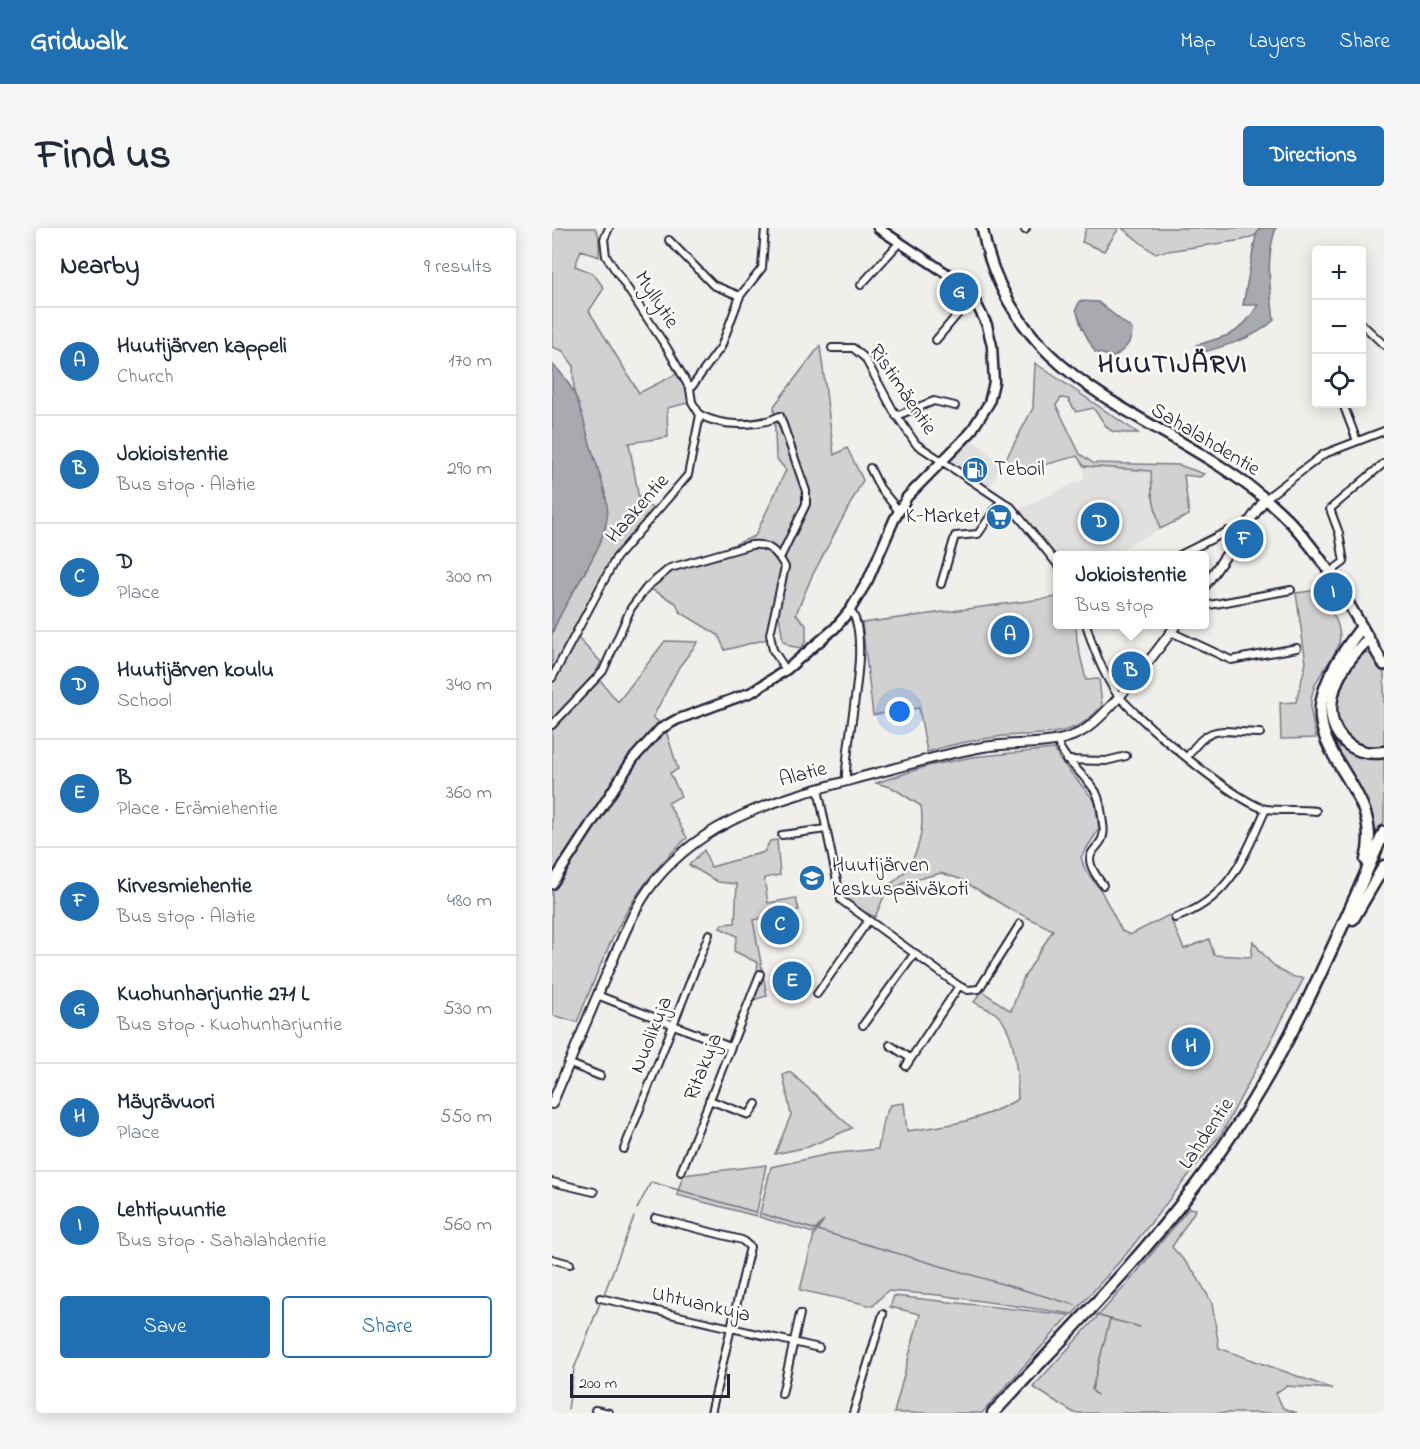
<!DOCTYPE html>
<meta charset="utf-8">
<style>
:root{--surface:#fff;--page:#f6f6f7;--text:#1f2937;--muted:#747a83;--line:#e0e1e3;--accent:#1f6fb2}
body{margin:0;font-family:"Indie Flower",sans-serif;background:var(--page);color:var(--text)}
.controls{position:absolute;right:18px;top:18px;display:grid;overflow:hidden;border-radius:6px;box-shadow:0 3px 15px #0003}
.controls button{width:54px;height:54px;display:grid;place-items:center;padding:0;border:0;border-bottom:2px solid var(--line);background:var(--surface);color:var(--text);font:30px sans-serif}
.scale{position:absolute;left:18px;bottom:15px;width:160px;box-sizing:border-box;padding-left:6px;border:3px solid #22223b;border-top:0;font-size:16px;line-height:21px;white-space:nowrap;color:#22223b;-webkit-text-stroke:4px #fdfcf7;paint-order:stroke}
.you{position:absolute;left:348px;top:484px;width:21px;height:21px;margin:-15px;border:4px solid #fff;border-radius:50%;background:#1a73e8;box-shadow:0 0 0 9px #1a73e833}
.badge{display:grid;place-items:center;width:39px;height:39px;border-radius:50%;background:var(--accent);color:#fff;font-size:20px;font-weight:700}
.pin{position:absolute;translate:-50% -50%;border:3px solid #fff;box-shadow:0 2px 6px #0006}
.popup{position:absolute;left:501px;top:323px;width:156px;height:78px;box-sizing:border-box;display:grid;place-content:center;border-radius:6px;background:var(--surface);filter:drop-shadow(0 2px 4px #0005);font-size:20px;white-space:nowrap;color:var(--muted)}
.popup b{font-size:22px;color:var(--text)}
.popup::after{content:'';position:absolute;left:50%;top:100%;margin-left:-12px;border:12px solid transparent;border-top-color:var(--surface)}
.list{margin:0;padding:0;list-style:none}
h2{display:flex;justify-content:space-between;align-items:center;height:78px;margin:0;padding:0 24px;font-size:26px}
h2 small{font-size:20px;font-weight:400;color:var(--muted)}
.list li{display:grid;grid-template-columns:39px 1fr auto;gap:18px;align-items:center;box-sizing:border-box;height:108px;padding:0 24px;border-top:2px solid var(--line)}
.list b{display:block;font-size:22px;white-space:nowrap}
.list p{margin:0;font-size:20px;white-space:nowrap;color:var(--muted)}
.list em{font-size:20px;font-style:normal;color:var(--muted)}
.actions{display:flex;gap:12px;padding:18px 24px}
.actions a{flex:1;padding:14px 0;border:2px solid var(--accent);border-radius:6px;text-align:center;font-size:21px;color:var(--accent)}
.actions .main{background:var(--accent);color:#fff}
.icon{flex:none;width:33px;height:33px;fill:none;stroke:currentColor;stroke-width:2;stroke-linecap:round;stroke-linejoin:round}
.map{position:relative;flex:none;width:832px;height:1185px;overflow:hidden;border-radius:6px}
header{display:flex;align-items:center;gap:36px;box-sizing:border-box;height:84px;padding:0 30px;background:var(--accent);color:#fff}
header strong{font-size:28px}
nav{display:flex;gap:33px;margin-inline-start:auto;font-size:21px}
.intro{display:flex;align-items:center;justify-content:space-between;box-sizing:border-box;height:144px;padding:0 36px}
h1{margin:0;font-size:42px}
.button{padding:15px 27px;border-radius:6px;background:var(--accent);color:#fff;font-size:21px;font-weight:700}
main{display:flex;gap:36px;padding:0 36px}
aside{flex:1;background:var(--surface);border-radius:6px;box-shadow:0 3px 15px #0003}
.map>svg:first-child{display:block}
</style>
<header>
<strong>Gridwalk</strong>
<nav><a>Map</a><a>Layers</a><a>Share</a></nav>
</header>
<div class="intro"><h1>Find us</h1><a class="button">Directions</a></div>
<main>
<aside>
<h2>Nearby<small>9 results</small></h2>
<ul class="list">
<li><span class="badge">A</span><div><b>Huutijärven kappeli</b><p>Church</p></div><em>170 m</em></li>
<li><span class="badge">B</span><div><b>Jokioistentie</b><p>Bus stop · Alatie</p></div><em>290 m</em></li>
<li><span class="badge">C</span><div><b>D</b><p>Place</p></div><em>300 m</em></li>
<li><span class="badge">D</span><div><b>Huutijärven koulu</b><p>School</p></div><em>340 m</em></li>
<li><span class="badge">E</span><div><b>B</b><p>Place · Erämiehentie</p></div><em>360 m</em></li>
<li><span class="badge">F</span><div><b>Kirvesmiehentie</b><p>Bus stop · Alatie</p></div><em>480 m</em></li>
<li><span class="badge">G</span><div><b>Kuohunharjuntie 271 L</b><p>Bus stop · Kuohunharjuntie</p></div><em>530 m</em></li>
<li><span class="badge">H</span><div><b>Mäyrävuori</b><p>Place</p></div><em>550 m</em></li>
<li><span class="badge">I</span><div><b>Lehtipuuntie</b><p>Bus stop · Sahalahdentie</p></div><em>560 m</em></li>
</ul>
<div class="actions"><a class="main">Save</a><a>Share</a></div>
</aside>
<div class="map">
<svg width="832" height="1185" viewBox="0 0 832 1185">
<rect width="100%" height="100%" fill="#f0efec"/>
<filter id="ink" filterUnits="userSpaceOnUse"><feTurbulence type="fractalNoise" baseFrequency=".0167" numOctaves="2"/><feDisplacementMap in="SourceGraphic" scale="12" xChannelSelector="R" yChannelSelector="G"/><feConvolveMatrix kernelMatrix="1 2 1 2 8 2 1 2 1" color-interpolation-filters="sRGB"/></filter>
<g filter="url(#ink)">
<g fill="#e0e0df">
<path d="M414,207l36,29 -16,30 -47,-33z"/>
<path d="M532,238l88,7 17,42 -80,40 -51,1 -1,6 -40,-52 67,-31z"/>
</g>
<g fill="#d2d1d1" stroke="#7a7a86" stroke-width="1.5">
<path d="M0,0h43l4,8v21l-18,-7 -6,16 18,7 11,15 -15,23 50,82 41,-21 12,30 -25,6 1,29 -39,6 10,56 19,13 -39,40 -47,80 29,30 -6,12 23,28 47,-61 33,1 -19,25 -26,50 12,11 13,41 -8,4 11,23 -13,7 19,35c-62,55 -79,110 -110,184l-25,-7v-381l40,-183 -18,-59 -1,-27 -10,-14 -11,-4z"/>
<path d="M534,0h33l-15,23 -22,-9z"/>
<path d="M570,0h138l-4,7 -13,5 -89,13z"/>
<path d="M268,118l14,109 13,-7 16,32 -51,96 -16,38 10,11v16l-5,7 -11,-2 -7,-5 -5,-32 -7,29 -46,12 -7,-15 -38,-23 -4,-9 -29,-16 15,-13 93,-38 31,-66 -10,-12 -2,-52z"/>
<path d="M483,135l103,70c-35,0 -25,0 -45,-25l-17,4 -8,-13 -7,-1 -5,7 24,49 13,9 86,2 25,9 -4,3 -16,-2 5,40 -29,14 -8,-35 -1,-23 -67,-5 -7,-10 -59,16 -9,-2 -3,-11 27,-51z"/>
<path d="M759,363c16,6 34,37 27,55 -6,17 -21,28 -25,45 -5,15 0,32 3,47l-35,1 -1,-36 16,-1 10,-39 -10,-70z"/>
<path d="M505,369l1,27 18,1 1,17 9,38 13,-1 3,27c-8,8 -17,18 -29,22 -22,8 -46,6 -69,8 -26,3 -52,8 -77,16l-8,-44 -46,7 -11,-92z"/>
<path d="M808,409l-18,29 -12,54 30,34h24v68l-11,25 -49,-130 11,-43z"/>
<path d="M809,424l10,2 13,18v77l-27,-2 -19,-17 -5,-21 10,-34z"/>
<path d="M502,521l6,11 35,41 4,28 -18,28 4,13 15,19 22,42 8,4 39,-20 15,34 25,-10 5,16 37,2 2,-16c11,16 30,38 51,37l-82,155 -95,120 -54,61 -134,-19 -52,-4 -14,15 -73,-16 14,-55 10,-15 -11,13 -54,-16 12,-50 58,-13 49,-5 5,-29 7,-15 14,-2 3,28c45,-6 71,-9 111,-32 -1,-25 -1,-69 -23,-86 -6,-4 -15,-7 -21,-11l8,-11 29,20 12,-32 30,-49 -45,-22 -48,-29 -19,-6 -34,9 -21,10 -11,25 -19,-9 -11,-11c14,-4 33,-6 45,-13 26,-15 35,-51 31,-78l-28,-18 -17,-5 52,-17 44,-9z"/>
<path d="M225,612l3,35 -16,3 4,25 28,-5 3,12 -46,10 14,76 -14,4 5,-37 -24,-12 3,-15 -17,-8 2,-4 13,-1 2,-39 -19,-2 -29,-17 15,-15 7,17 53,-15 6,-11z"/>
<path d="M238,844l62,56 -44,19 -33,7 16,-39 -8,-40z"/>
<path d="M214,937l-10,51 -79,-21 6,-20z"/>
<path d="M637,980l7,1 -24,38 23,26 17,30 7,45 114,41 -47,-3 -10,7 7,15 14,5h-223l-41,-26 94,-103z"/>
<path d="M342,1068l176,19 -88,98h-88l26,-99 -30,-7z"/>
</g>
<g fill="#a9a9b0" stroke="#737381" stroke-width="1.5">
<path d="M708,0h16c-11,31 -6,60 -2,92 -20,19 -47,25 -73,33l-5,-8c33,-9 44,-10 62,-40h-15l13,-70z"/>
<path d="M528,73l18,1 34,27c0,14 -7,20 -18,28l-19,-5 -13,-24 -6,-19z"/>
<path d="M0,136c22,18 30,47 36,73 6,22 16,45 19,67 6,39 -43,93 -55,130z"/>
</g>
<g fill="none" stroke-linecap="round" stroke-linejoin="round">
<g stroke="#737381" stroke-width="1.5">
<path d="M85,981l14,-27 104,30"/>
<path d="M210,986l313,91"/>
<path d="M52,1066l30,-77"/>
<path d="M544,1087l14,4"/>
<path d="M545,1167l-5,-5 18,-71 30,8"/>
<path d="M16,1181l6,-40 26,-66"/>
</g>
<defs>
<g id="minor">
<path d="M57,0l-5,11 2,17 61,92 23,41"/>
<path d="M473,2l1,-2"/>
<path d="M117,12l44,45 27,11"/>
<path d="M309,57l39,-43"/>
<path d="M810,96l22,21"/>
<path d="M384,112l36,-43"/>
<path d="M280,120h21l12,10 28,52 23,34 95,63 47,58"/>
<path d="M791,176l14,37"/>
<path d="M148,187c23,12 57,12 80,1l26,75v13l-26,54"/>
<path d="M344,188l38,-15 21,5"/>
<path d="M318,240l10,20 18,22"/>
<path d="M713,271l59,-45 60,-23"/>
<path d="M626,328l50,-25"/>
<path d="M777,345l15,-11 -5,-29 -9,-24 53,-45"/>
<path d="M389,356l14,-48 23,-2 23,-33"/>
<path d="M652,378l87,-16"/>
<path d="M534,396c6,22 17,49 29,67 17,25 123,113 151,118 15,2 34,0 50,2"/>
<path d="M619,404l60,28 66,-12"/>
<path d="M0,450l64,-120 72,-83 12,-60 -8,-13 -2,-13 31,-42 19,-51 22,-28 3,-40"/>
<path d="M0,497l51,-54 28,-63 16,-21 23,-19 81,-23c18,-2 26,7 34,22l-15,67 3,16 13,20"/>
<path d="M505,513c8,22 27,32 39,51 4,8 6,22 7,32 6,31 -32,20 0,61"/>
<path d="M636,528c23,-35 35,-23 72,-23"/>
<path d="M514,532l40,1 20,-5"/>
<path d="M294,554c-3,-37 28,-145 4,-172"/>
<path d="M266,561l23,111 118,86 9,4 11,-1 41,-65"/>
<path d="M230,607l44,-6"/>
<path d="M623,690c55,-19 68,-59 91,-109"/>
<path d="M265,766l51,-73"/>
<path d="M45,767l133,52"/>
<path d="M311,797l52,-72"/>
<path d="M338,817l20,13"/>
<path d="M16,835l32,13"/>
<path d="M354,838l53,-80"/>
<path d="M157,872l40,15 7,-11"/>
<path d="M72,921l85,-215"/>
<path d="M129,944l79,-198"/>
<path d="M0,954l42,10"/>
<path d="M103,990l87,22 8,7 -39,166"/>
<path d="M0,1031l18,5"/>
<path d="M48,1070l219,50"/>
<path d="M230,1166l18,-80"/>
<path d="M43,1182l14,3"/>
<path d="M301,1185l30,-99"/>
</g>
<g id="tertiary">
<path d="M652,359l61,-88"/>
<path d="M0,876c20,-47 39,-95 60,-142 12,-28 23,-56 42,-80 55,-69 138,-86 219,-108 36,-9 73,-21 110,-27 32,-6 68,1 98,-15 26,-14 76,-81 96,-108"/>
</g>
<path id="secondary" d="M0,656l81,-125 27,-30 16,-9 76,-28 34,-22 49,-42 15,-18 18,-30 26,-60 13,-23 63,-64 19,-30 5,-21 -2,-36 -5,-21 -12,-24 -26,-26 -71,-47"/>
<path id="primary" d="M430,0c33,169 190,184 297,283 46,42 73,101 105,154"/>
<g id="trunk">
<path d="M809,400c-16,21 -37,50 -40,77 -6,57 63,88 45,155"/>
<path d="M816,412c-16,14 -30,32 -35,54 -9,35 15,64 51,58"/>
<path d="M801,691l31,-53"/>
<path d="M441,1185c79,-85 162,-167 228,-263 69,-99 115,-209 163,-318"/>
</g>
</defs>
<use href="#minor" stroke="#22223b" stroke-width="10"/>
<use href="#tertiary" stroke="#22223b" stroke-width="12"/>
<use href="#secondary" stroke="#22223b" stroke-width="13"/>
<use href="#primary" stroke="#22223b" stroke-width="14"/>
<use href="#trunk" stroke="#22223b" stroke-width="15"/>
<use href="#minor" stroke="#fdfcf7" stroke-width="6"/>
<use href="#tertiary" stroke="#fdfcf7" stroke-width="8"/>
<use href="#secondary" stroke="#fdfcf7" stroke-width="8"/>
<use href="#primary" stroke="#fdfcf7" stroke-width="9"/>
<use href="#trunk" stroke="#fdfcf7" stroke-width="10"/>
</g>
</g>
<defs>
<symbol id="fuel-disc" viewBox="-11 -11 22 22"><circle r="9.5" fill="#1f6fb2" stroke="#fdfcf7"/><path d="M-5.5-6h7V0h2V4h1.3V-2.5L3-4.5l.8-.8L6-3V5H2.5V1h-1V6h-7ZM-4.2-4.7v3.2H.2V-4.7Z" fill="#fff"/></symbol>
<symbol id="supermarket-disc" viewBox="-11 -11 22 22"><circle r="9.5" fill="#1f6fb2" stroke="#fdfcf7"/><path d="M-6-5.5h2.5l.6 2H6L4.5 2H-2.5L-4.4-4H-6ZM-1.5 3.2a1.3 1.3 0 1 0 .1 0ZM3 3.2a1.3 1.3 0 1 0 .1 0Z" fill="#fff"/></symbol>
<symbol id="school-disc" viewBox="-11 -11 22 22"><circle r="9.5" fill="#1f6fb2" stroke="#fdfcf7"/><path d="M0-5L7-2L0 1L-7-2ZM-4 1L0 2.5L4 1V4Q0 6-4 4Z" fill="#fff"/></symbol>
</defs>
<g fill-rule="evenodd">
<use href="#fuel-disc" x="408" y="227" width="30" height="30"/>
<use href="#supermarket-disc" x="432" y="274" width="30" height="30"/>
<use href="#school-disc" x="245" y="635" width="30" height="30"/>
</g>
<g text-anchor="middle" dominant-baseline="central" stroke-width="5" stroke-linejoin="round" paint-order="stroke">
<g font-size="21" fill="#22223b" stroke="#fdfcf7">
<text transform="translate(104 72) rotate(57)">Myllytie</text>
<text transform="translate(350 162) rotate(56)">Ristimäentie</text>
<text transform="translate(653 212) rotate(31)">Sahalahdentie</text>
<text transform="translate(86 281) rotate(-49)">Haakentie</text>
<text transform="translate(251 547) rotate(-15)">Alatie</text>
<text transform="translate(100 807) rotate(-68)">Nuolikuja</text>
<text transform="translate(152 839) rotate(-68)">Ritakuja</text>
<text transform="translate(655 906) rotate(-56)">Lahdentie</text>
<text transform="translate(149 1077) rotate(13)">Uhtuankuja</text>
</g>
<g font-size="21" fill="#22223b" stroke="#fdfcf7" text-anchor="start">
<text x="442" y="242">Teboil</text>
<text x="428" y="289" text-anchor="end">K-Market</text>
<text x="280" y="638">Huutijärven<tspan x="280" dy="24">keskuspäiväkoti</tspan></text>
</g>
<g font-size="27" font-weight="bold" letter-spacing="1.5" fill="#22223b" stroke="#fdfcf7">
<text x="621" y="137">HUUTIJÄRVI</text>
</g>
</g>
</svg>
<div class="controls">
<button>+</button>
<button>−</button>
<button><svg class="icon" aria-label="locate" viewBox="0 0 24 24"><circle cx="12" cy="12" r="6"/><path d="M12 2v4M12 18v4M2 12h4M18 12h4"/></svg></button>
</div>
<div class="scale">200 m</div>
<div class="you"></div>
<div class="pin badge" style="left:458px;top:407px">A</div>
<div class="pin badge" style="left:579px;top:443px">B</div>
<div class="popup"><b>Jokioistentie</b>Bus stop</div>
<div class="pin badge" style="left:228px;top:697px">C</div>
<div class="pin badge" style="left:548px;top:294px">D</div>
<div class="pin badge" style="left:240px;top:753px">E</div>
<div class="pin badge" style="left:692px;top:311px">F</div>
<div class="pin badge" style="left:407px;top:64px">G</div>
<div class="pin badge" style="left:639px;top:819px">H</div>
<div class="pin badge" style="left:781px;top:364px">I</div>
</div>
</main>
